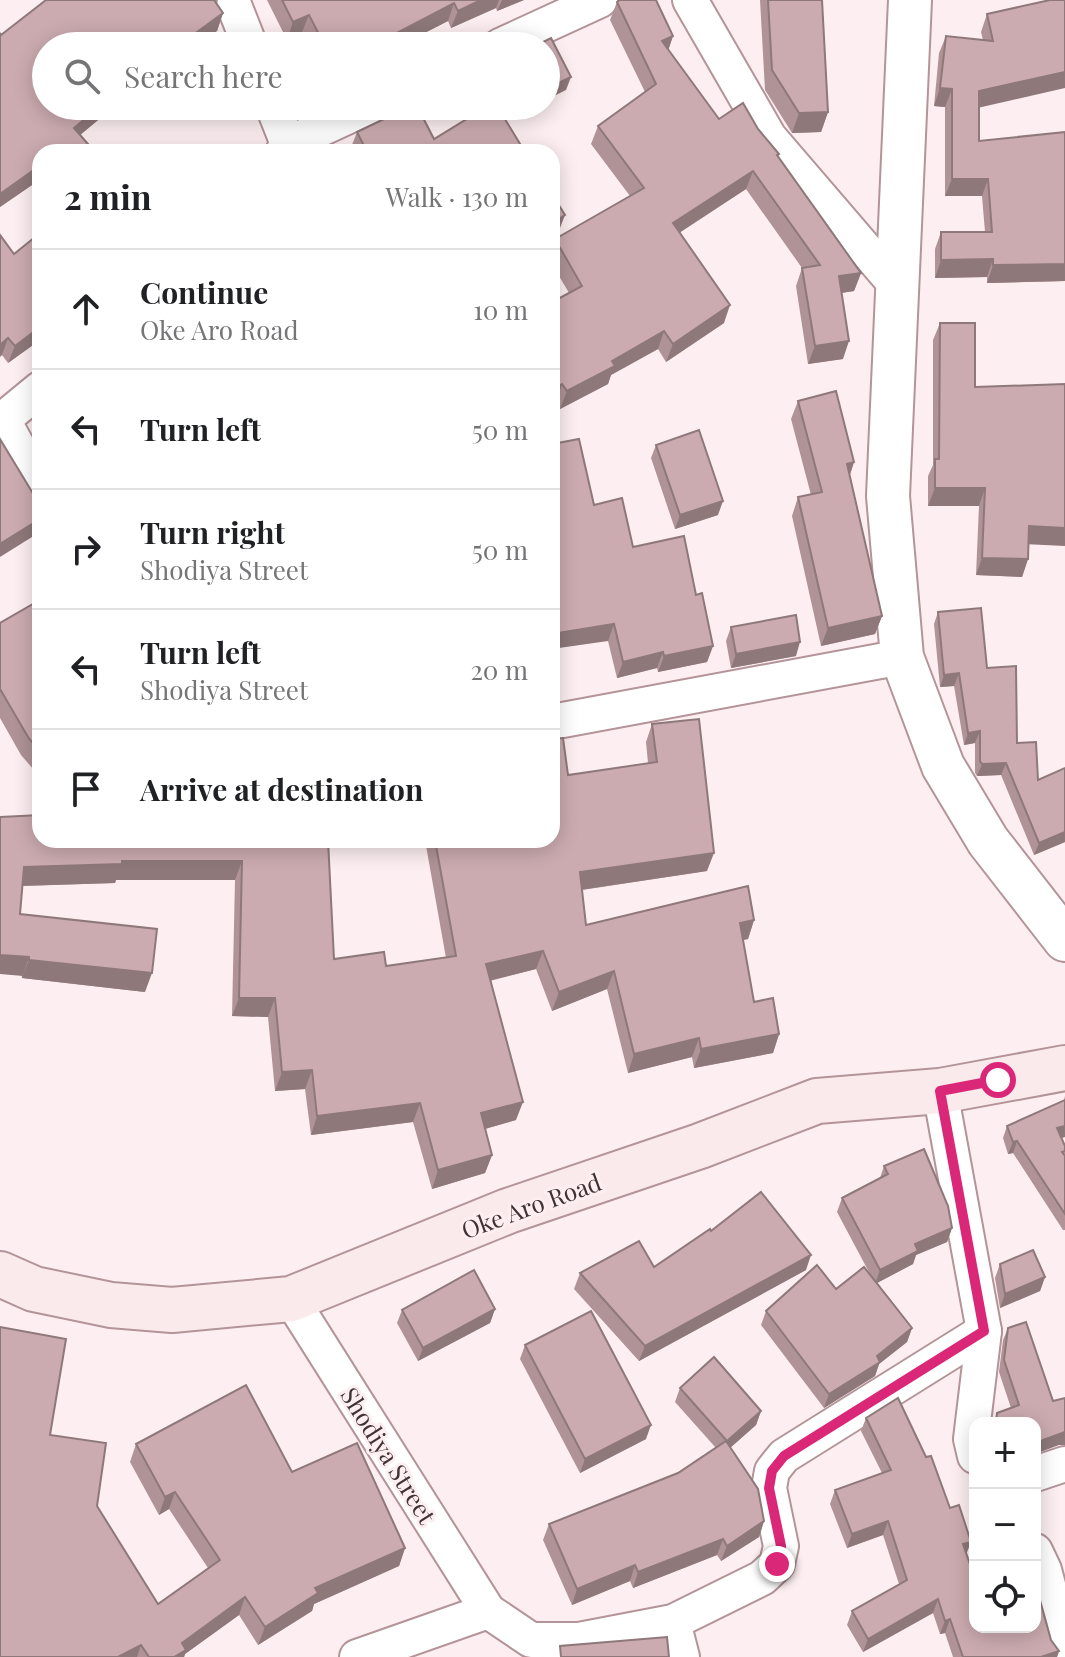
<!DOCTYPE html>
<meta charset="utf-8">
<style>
:root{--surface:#fff;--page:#f2f2f2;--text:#202124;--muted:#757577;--line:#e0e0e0}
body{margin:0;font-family:"Playfair Display",serif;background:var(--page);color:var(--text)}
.controls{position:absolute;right:24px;bottom:24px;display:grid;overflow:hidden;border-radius:16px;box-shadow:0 4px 20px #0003}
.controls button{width:72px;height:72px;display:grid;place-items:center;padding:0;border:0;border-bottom:2px solid var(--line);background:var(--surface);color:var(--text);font:40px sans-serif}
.stop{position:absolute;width:24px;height:24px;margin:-18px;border:6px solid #db2777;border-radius:50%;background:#fff}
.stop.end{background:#db2777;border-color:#fff;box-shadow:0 2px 8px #0008}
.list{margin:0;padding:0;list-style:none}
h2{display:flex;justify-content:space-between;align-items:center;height:104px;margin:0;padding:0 32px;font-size:34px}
h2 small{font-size:26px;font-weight:400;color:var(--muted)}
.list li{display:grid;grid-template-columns:52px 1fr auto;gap:24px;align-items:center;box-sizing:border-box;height:120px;padding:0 32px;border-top:2px solid var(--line)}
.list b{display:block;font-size:30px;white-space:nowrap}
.list p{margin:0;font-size:26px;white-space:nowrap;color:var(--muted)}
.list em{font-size:26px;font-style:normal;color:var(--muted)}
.icon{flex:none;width:44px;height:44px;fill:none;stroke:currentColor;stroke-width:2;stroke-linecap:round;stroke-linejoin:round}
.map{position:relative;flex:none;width:1065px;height:1657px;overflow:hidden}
.search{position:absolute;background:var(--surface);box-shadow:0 4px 20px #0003;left:32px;top:32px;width:528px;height:88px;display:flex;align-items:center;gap:20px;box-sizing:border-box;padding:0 28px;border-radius:44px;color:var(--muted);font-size:30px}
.panel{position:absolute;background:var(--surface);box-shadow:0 4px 20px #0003;left:32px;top:144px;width:528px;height:704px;border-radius:24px}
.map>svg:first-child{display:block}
</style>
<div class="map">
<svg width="1065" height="1657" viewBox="0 0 1065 1657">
<rect width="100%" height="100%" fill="#fdeff1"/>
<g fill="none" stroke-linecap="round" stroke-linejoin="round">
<defs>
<g id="minor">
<path d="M232,0l18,46"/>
<path d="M690,0l79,137 127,148"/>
<path d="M500,46l100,-46"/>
<path d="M273,106l15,38"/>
<path d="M283,152l5,-8 82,-38"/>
<path d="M3,420l37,68"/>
<path d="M0,422l40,-33"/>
<path d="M552,722l350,-65"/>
<path d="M940,1091l44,240 -13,108 4,17"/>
<path d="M291,1299l197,312 43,29h48l94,-18 89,-44 15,-14 4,-18 -12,-58 3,-17 12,-15 200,-125"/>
<path d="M1035,1474l30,-10"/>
<path d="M1035,1551l9,19 21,79"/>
<path d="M673,1622l9,35"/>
<path d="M357,1657l131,-46"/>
</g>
<path id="tertiary" d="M910,0l-22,496 14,161 41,109 45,75 77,99"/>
<path id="secondary" d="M0,1274l34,15 77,16 61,5 119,-11 217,-88 192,-65 117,-45 123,-10 125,-23"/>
</defs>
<use href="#minor" stroke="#b39498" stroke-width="38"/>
<use href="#tertiary" stroke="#b39498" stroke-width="46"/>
<use href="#secondary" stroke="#b39498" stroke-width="48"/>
<use href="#minor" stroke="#fff" stroke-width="34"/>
<use href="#tertiary" stroke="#fff" stroke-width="42"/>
<use href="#secondary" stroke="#fbeaec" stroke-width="44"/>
</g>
<g fill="#af9396">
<path d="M46,0h172l-1,4 6,9 -6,18 -171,75h69l-35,29 -40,17v42l-8,-9 -32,22v-174l1,2z"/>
<path d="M267,0h257l-27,11 -1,-3 -45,20 -3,-7 -49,25h-89l-8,-14 -15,8z"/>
<path d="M760,0h62l6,112 -7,20 -29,1 -27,-43z"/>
<path d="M1050,0l-71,107v34l86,-9v149l-78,2v-6l-52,1v-29l6,-17h44l-3,-36h-37v-89l-11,-1 5,-53 7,-17 37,4 -2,-8 6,-18z"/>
<path d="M617,2l56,34 -5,14 51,69 39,10 21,25 -1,3 83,116 -7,18 -12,2 1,66 -35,5 -12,-78 6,-18 -56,-79 -66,43 44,91 -58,39 -8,-13 -47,26 -3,9 -48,25 -4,-7 13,-109 -17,-29v-17l3,-8 75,-43 -39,-52 7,-18 47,-34 -35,-72z"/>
<path d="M507,106h28l-22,11z"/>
<path d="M357,132l77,7 91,13h-174l-1,-2z"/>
<path d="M40,233v107l-32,23 -6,-8 12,-101z"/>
<path d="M940,323l35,64 54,157 -1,15 -6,18 -46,-2 3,-69h-51v-30l5,-11v-125z"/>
<path d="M798,401l56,61 -4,13 32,141 -7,18 -54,12 -29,-130 6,-19 13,-2 -20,-76z"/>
<path d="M656,445l62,70 -43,14 -24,-71z"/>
<path d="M594,505l39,42 63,48 17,51 -6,16 -49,10 -1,-4 -40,10 -9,-37z"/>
<path d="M40,600v177l-19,-22 -21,-37v-95z"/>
<path d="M938,612l49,56 30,75 21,37 27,62 -31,13 -33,-80 -24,1 -2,-3v-30l-11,2 -10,-59 -14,1 -6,-63z"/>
<path d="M731,627l65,29 -65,12 -5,-27z"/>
<path d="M652,724l55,147 -125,19 4,35 168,-5 -6,19 -5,1 11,62 25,32 -6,19 -79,15 -2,-11 -64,16 -21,-84 -55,22 -16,-42 -46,12 26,139 -31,9 7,26 -7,18 -53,16 -19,-67 -102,13 -6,-46 -30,2 -7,-74 -36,-1 3,-136h-119l-1,3 -92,3 -3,28 125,78 -123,-14 -22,-161 40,23h288l6,119 52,7 60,-8 -21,-118h127l16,-65 80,-12 -2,-21z"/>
<path d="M1065,1096v41l-4,1 4,8v84h-2l-50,-77 -5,1 -5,-16 4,-12 57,-26z"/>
<path d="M884,1166l68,62 -5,14 -31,13 -3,9 -36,19 35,45 -5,14 -28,22 -4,12 -51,32 -63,-83 5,-14 70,-22 34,-15 -33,-62 5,-14 38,-20z"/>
<path d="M711,1231l95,39 -167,91 -65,-72 6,-16 74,-6z"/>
<path d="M1000,1264l45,13 -5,14 -40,17 -5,-30z"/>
<path d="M495,1309l-5,14 -72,38 -21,-38 5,-13z"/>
<path d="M1008,1328l51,117 -24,-22h-41l3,-10 14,-5 -12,-36 4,-32z"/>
<path d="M525,1345l121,94 -66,34 -60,-114z"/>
<path d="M680,1388l81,23 -5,14 -26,23 34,73 -5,16 -38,24 -4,-6 -84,33 -3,-7 -58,24 -29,-65 6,-16 129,-51 38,-25 -41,-46z"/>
<path d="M866,1418l100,136 9,73 76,13 8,11 -2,6h-104l-8,-24 -5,1 -7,-21 -70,39 -16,-27 5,-14 47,-27 -16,-49 -36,13 -17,-44 5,-14 47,-17 -21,-42z"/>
<path d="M50,1435l47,71 61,98 50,-36 -39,-59 -10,6 -29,-53 6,-18 156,28 113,76 -6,18 -85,38 -2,7 -54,34 -19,-30 -54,39 -1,3h-184z"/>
</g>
<g fill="#8e787a">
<path d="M481,0h18l-3,8 -45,20 7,-17z"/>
<path d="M502,0h22l-27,11z"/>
<path d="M454,3l-6,18 -49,25h-27z"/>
<path d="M223,13l-6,18 -21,15h-18z"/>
<path d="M309,15l-7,17 -15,8 6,-18z"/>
<path d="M673,36l-6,18 -5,-13z"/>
<path d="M1065,72v16l-92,21 6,-18z"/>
<path d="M571,77l-5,13 -20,10v-11z"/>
<path d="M940,88l12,1 -7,18 -11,-1z"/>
<path d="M100,106h15l-47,39 6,-17z"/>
<path d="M517,106h18l-22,11z"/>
<path d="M828,112l-7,20 -29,1 7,-20z"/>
<path d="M38,167l-6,18 -32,22v-13z"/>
<path d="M753,171l-7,18 -79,52 6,-18z"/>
<path d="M952,179h36l-6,17h-37z"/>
<path d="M565,215l-7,18 -6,4v-14z"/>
<path d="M993,259l-6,18 -52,1 6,-18z"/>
<path d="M1065,264v17l-78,2 6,-18z"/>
<path d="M861,273l-7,18 -21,3 6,-18z"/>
<path d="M730,305l-6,18 -58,39 7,-18z"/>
<path d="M40,327v13l-32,23 7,-17z"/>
<path d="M664,331l-6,18 -47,26 -3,9 -48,25 7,-18 45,-30z"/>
<path d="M8,338l-6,17 -2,2v-12z"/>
<path d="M849,341l-6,18 -35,5 7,-18z"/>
<path d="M562,384l-6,18 -4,2v-14z"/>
<path d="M854,462l-6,18 -1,-16z"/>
<path d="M935,488h50l-6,18h-51z"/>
<path d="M723,501l-5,14 -43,14 5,-14z"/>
<path d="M40,519v13l-40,25v-13z"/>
<path d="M1029,526l36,2v18l-42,-2z"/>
<path d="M982,558l46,1 -6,18 -46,-2z"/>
<path d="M882,616l-7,18 -54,12 7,-18z"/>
<path d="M614,624l-6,17 -56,8v-15z"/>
<path d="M800,642l-4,14 -65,12 5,-14z"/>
<path d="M713,646l-6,16 -49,10 6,-16z"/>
<path d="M663,652l-6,16 -40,10 6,-16z"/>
<path d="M959,673l-5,13 -14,1 4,-12z"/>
<path d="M980,731l-5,12 -11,2 4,-12z"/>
<path d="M1006,763l-5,12 -24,1 5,-12z"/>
<path d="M1065,832v10l-31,13 5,-12z"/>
<path d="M714,853l-7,18 -134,20 7,-19z"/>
<path d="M122,861h120l-7,19h-119l-1,3 -98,3 7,-19z"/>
<path d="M754,920l-6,19 -15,3 7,-19z"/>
<path d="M543,951l-7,18 -57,14 7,-19z"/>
<path d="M0,955l29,2 -6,19 -23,-2z"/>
<path d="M29,960l123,13 -7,19 -123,-14z"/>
<path d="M614,971l-7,18 -55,22 7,-19z"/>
<path d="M239,998h36l-7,19 -36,-1z"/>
<path d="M779,1034l-6,19 -79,15 7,-19z"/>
<path d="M699,1038l-7,19 -64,16 6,-19z"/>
<path d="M312,1070l-7,19 -30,2 7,-19z"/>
<path d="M523,1102l-7,18 -42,12 7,-19z"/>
<path d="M420,1103l-7,19 -102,13 6,-19z"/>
<path d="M1065,1126v11l-13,3 5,-12z"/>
<path d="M1017,1141l-4,12 -5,1 5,-12z"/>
<path d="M492,1155l-7,18 -53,16 6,-19z"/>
<path d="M952,1228l-5,14 -31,13 -3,9 -38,20 5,-14 35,-26z"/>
<path d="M811,1255l-5,15 -167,91 6,-15z"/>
<path d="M1045,1277l-5,14 -40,17 5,-14z"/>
<path d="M495,1309l-5,14 -72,38 5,-13z"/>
<path d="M912,1328l-5,14 -28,22 -4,12 -51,32 5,-14z"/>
<path d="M761,1411l-5,14 -34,30 5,-14z"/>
<path d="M651,1425l-5,14 -66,34 5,-14z"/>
<path d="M1065,1432v13h-6l-24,9v-11z"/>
<path d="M175,1492l-6,17 -10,6 6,-18z"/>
<path d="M764,1521l-5,16 -38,24 6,-15z"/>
<path d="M888,1521l-5,14 -36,13 5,-14z"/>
<path d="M723,1539l-6,16 -84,33 5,-16z"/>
<path d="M971,1542l-5,13 -3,-11z"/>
<path d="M405,1548l-6,18 -85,38 -2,7 -54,34 7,-18 50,-39z"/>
<path d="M635,1565l-5,16 -58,24 5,-16z"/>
<path d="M245,1597l-6,18 -54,39 -1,3h-10l8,-14z"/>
<path d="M938,1599l-5,14 -70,39 5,-13z"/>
<path d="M950,1619l-5,14 -5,1 5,-13z"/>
<path d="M141,1645l-4,12h-19z"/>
<path d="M1059,1651l-2,6h-16z"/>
</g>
<g fill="#cbabaf" stroke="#8e787a" stroke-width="2">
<path d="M46,0h168l9,13 -45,33h-132v60h54l-26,22 21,24h-55v17l-2,-2 -38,27v-161l1,2z"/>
<path d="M282,0h199l-23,11 -4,-8 -82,43h-47l-16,-31 -16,7z"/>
<path d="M620,0h36l17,36 -11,5 57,78 24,-16 15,26 21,25 -2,1 84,118 -22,3 10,65 -34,5 -13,-78 18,-3 -67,-94 -80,52 57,82 -57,39 -9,-13 -52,30 3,5 -48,25 -5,-7 -10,6v-88l30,-16 -27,-47 89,-51 -46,-62 58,-42 -39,-82z"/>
<path d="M768,0h54l6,112 -29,1 -27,-43z"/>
<path d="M1050,0h15v72l-86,19v50l86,-9v132l-72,1v-6l-52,1v-28h51l-4,-53h-36v-90l-12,-1 6,-52 47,5 -6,-27z"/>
<path d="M551,38l20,39 -25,12v-43h-11z"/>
<path d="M411,106h6l17,33 54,-33h9l28,46h-158l-10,-20z"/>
<path d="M552,194l13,21 -13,8z"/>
<path d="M40,233v94l-25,19 -7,-8 -8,7v-110l14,19z"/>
<path d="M940,323h35v64l90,-3v144l-36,-2 -1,33 -46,-1 3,-70h-50v-29h4z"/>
<path d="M836,391l18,71 -7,2 35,152 -54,12 -30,-131 24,-5 -24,-91z"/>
<path d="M699,430l24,71 -43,14 -24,-70z"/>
<path d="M0,439l40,66v14l-40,25z"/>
<path d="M579,439l15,66 28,-7 11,49 51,-11 12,59 6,-2 11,53 -49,10 -1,-4 -40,10 -9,-38 -62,10v-190z"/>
<path d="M40,600v152l-12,-15 -28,-48v-66z"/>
<path d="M981,608l6,60 29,-2 1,77 19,-1 2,38 27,-12v64l-26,11 -33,-80 -24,1 -2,-3v-30l-12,2 -9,-60 -15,2 -6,-63z"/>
<path d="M796,615l4,27 -64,12 -5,-27z"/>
<path d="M699,719l15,134 -134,19 6,53 162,-39 6,34 -14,3 14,79 19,-4 6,36 -78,15 -2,-11 -65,16 -20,-83 -55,21 -16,-41 -57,13 37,138 -42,11 11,42 -54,15 -18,-67 -103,13 -5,-46 -30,2 -7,-74h-36l3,-137h-120v3l-98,3 -4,47 137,15 -5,44 -123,-13v-3l-29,-2v-138l40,-2v25h288l6,119 50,-7 2,14 70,-10 -21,-116h117v-101l11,-1 5,37 89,-13 -5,-38z"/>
<path d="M1065,1100v26l-8,2 8,18v5l-3,1 3,4v58l-48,-73 -4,1 -6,-16z"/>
<path d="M924,1149l24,57 4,22 -37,16 3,7 -38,19 -38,-72 46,-24 -4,-8z"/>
<path d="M761,1192l50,63 -166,91 -65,-73 59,-32 15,26 56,-38 1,2z"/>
<path d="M1033,1250l12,27 -40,17 -5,-30z"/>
<path d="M817,1265l19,24 28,-22 48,61 -35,28 3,6 -51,32 -63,-83z"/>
<path d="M474,1270l21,39 -72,39 -21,-38z"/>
<path d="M591,1311l60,114 -66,34 -60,-114z"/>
<path d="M1026,1322l27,79 12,-3v34l-30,11v-20h-39l1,-10 22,-8 -15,-45 4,-32z"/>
<path d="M0,1327l66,12 -16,96 56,8 -9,63 61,98 62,-44 -45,-68 -10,5 -29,-53 110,-59 46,87 65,-29 48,105 -90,40 3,5 -53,34 -20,-30 -63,46 4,7 -12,7h-25l-8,-12 -23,12h-118z"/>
<path d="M714,1357l47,54 -34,30 -47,-53z"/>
<path d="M898,1398l28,59 5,-1 19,52 9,-3 12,37 -8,2 12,35v48h60v-45l16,58 8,11 -18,6h-78l-13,-38 -5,2 -7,-22 -70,40 -16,-28 55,-31 -19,-59 -36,13 -17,-44 56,-20 -25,-52z"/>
<path d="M726,1441l32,48 6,32 -37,25 -4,-7 -85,33 -3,-7 -58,24 -28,-65 129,-51z"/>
<path d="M667,1637l2,20h-108l-1,-11z"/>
</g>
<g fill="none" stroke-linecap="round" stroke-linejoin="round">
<path stroke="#db2777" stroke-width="10" d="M777,1564l4,-18 -12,-58 3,-17 12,-15 200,-125 -44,-240 58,-11"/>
</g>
<g text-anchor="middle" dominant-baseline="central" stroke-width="6" stroke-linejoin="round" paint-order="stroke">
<g font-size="24" fill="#3f3234" stroke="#fdeff1">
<text transform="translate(531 1205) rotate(-20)">Oke Aro Road</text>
<text transform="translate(389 1455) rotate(58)">Shodiya Street</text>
</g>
</g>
</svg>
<div class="controls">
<button>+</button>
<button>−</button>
<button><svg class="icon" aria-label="locate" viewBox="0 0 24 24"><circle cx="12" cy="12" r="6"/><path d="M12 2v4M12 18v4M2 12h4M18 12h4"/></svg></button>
</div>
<div class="stop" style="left:998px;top:1080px"></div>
<div class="stop end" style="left:777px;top:1564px"></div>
<div class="search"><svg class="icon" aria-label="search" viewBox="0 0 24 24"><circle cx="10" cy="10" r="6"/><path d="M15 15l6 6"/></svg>Search here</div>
<section class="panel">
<h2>2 min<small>Walk · 130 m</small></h2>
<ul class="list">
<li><svg class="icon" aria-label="ahead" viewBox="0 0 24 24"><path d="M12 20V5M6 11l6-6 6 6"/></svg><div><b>Continue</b><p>Oke Aro Road</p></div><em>10 m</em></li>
<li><svg class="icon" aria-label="left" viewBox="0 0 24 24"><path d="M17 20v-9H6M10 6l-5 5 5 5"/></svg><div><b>Turn left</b></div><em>50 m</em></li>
<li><svg class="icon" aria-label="right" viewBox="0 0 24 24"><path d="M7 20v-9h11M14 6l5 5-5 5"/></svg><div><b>Turn right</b><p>Shodiya Street</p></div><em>50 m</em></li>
<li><svg class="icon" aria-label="left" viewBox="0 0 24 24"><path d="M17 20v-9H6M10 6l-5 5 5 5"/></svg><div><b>Turn left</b><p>Shodiya Street</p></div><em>20 m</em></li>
<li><svg class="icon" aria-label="arrive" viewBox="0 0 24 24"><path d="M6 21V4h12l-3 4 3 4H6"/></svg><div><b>Arrive at destination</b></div></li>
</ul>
</section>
</div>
